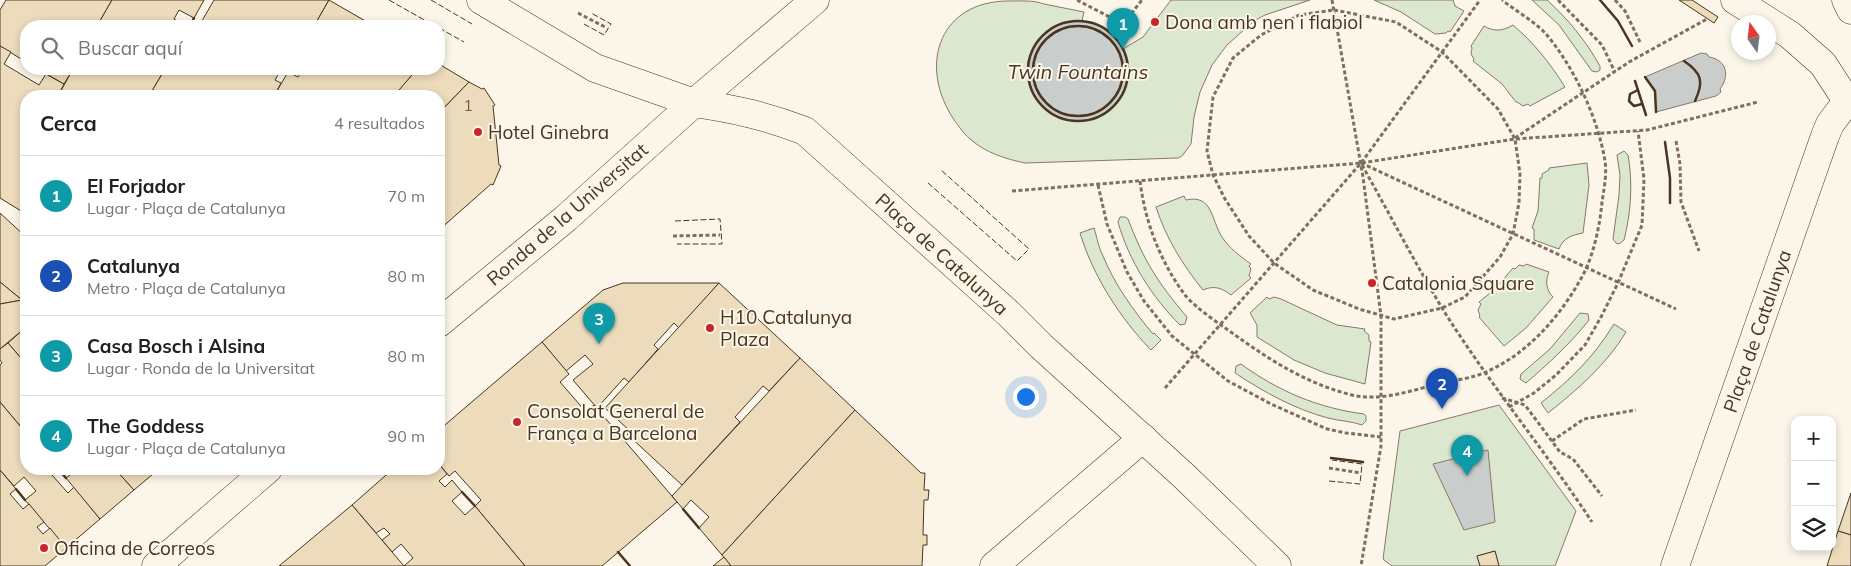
<!DOCTYPE html>
<html lang="es">
<meta charset="utf-8">
<style>
:root{--surface:#fff;--page:#f6f6f6;--text:#202124;--muted:#757577;--line:#e0e0e0;--accent:#ea580c}
body{margin:0;font-family:Mulish,sans-serif;background:var(--page);color:var(--text)}
.controls{position:absolute;right:15px;bottom:15px;display:grid;overflow:hidden;border-radius:10px;box-shadow:0 2px 8px #0003}
.controls button{width:45px;height:45px;display:grid;place-items:center;padding:0;border:0;border-bottom:1px solid var(--line);background:var(--surface);color:var(--text);font:25px sans-serif}
.compass{position:absolute;left:1731px;top:15px;width:45px;height:45px;border-radius:50%;background:var(--surface);box-shadow:0 2px 8px #0003;rotate:346deg}
.you{position:absolute;left:1025px;top:396px;width:18px;height:18px;margin:-12px;border:4px solid #fff;border-radius:50%;background:#1a73e8;box-shadow:0 0 0 8px #1a73e833}
.badge{display:grid;place-items:center;width:32px;height:32px;border-radius:50%;background:var(--accent);color:#fff;font-size:16px;font-weight:700}
.pin{position:absolute;translate:-50% -41px;filter:drop-shadow(0 1px 2px #0008)}
.pin::after{content:'';position:absolute;top:26px;width:18px;height:15px;background:inherit;clip-path:polygon(0 0,100% 0,50% 100%)}
.list{margin:0;padding:0;list-style:none}
h2{display:flex;justify-content:space-between;align-items:center;height:65px;margin:0;padding:0 20px;font-size:21px}
h2 small{font-size:16px;font-weight:400;color:var(--muted)}
.list li{display:grid;grid-template-columns:32px 1fr auto;gap:15px;align-items:center;box-sizing:border-box;height:80px;padding:0 20px;border-top:1px solid var(--line)}
.list b{display:block;font-size:19px;white-space:nowrap}
.list p{margin:0;font-size:16px;white-space:nowrap;color:var(--muted)}
.list em{font-size:16px;font-style:normal;color:var(--muted)}
.icon{flex:none;width:28px;height:28px;fill:none;stroke:currentColor;stroke-width:2;stroke-linecap:round;stroke-linejoin:round}
.map{position:relative;flex:none;width:1851px;height:566px;overflow:hidden}
.search{position:absolute;background:var(--surface);box-shadow:0 2px 8px #0003;left:20px;top:20px;width:425px;height:55px;display:flex;align-items:center;gap:12px;box-sizing:border-box;padding:0 18px;border-radius:20px;color:var(--muted);font-size:19px}
.panel{position:absolute;background:var(--surface);box-shadow:0 2px 8px #0003;left:20px;top:90px;width:425px;height:385px;border-radius:20px}
.map>svg:first-child{display:block}
</style>
<div class="map">
<svg width="1851" height="566" viewBox="0 0 1851 566">
<rect width="100%" height="100%" fill="#fbf6e9"/>
<g fill="#dce7d0" stroke="#887966">
<path d="M1171,0h139l-45,15 -11,6 -27,24 -15,20 -12,27 -6,25 -3,27 -9,12 -4,2 -153,5c-19,-4 -39,-10 -55,-24 -7,-6 -14,-16 -19,-24 -32,-53 -10,-113 56,-114 12,0 28,-1 37,3l40,8 -2,9 -12,1 -36,24 -6,15v16l41,43c10,0 21,1 30,-4 19,-9 32,-31 29,-52 -1,-5 -3,-10 -5,-15l20,-12z"/>
<path d="M1374,0h79l2,6 9,5 -14,21 -2,-1 -2,2 -11,1 -34,-22z"/>
<path d="M1532,0h15c21,19 39,41 53,66v4l-3,2 -5,-1 -33,-46z"/>
<path d="M1513,25c21,18 37,38 52,62l-35,19 -2,-2 -5,2 -6,-4h-1l-14,-18 -29,-23 1,-2 -3,-5 1,-6 -1,-2 13,-20c10,6 19,5 29,-1z"/>
<path d="M1624,151l4,4c5,28 3,58 -4,85l-5,4 -3,-1 -3,-4 6,-44 1,-20 -3,-20z"/>
<path d="M1587,163l2,22 -6,48c-11,2 -20,5 -24,16l-25,-9v-11l-2,-1 6,-17 2,-33h2v-4l7,-4v-2z"/>
<path d="M1184,196l2,4c27,-6 25,20 36,37 8,12 18,19 29,27l-2,2 2,3 -2,7 2,2 -20,17c-9,-7 -17,-10 -28,-5 -21,-26 -37,-52 -47,-83z"/>
<path d="M1120,217h5l3,2c16,42 30,64 59,98l-2,7 -5,1c-28,-28 -51,-64 -62,-103z"/>
<path d="M1094,228c3,9 4,18 9,28 12,29 30,54 50,78l1,-1 7,7 -10,10c-31,-32 -58,-74 -71,-117z"/>
<path d="M1526,264l23,8c-4,9 -3,18 4,25l-27,31 -22,18 -25,-29 1,-1 -2,-6 3,-6 -2,-2 16,-13 18,-21 2,1 4,-4 5,1z"/>
<path d="M1267,297l2,2 5,-2 7,2 56,26 28,4 -1,2 5,4v6l2,1 -6,42 -40,-11 -31,-13 -37,-23v-12l-7,-12z"/>
<path d="M1580,313l8,1 1,6c-19,24 -40,43 -63,63l-6,-4 1,-5 29,-25z"/>
<path d="M1614,324l12,8c-19,32 -49,58 -78,81l-7,-10c31,-25 52,-45 73,-79z"/>
<path d="M1241,364c37,27 77,44 123,50l2,2v5l-4,4c-11,-4 -23,-4 -34,-7 -34,-9 -64,-26 -93,-45l1,-7z"/>
<path d="M1499,405l77,106 -21,55h-56l-4,-15 -18,5 3,10h-88l-9,-7 17,-128z"/>
</g>
<g fill="#c9cecd" stroke="#887966">
<circle cx="1078" cy="71" r="50"/>
<path d="M1701,53l6,1 2,3c18,3 21,19 11,32l1,3 -5,4 -60,16 -1,-20 -10,-15z"/>
<path d="M1488,450l7,72 -31,8 -31,-66z"/>
</g>
<g fill="#ecdcbc" stroke="#4a3520">
<path d="M6,0h106l-15,26h-71v36l-26,-16v-36z"/>
<path d="M112,0h92l-10,18 -15,-8 -5,9 12,7h-89z"/>
<path d="M214,0h115l-15,26h-115z"/>
<path d="M329,0l45,26h-60z"/>
<path d="M1679,0h13l26,17 -4,6z"/>
<path d="M0,46l11,6 -7,12 35,21 7,-11 18,10 -6,12h-32v118l-26,-16z"/>
<path d="M439,64l30,18 -30,31v-17h-39l-4,-3 21,-24h22z"/>
<path d="M38,69h35l-9,15z"/>
<path d="M73,69h92l-16,27h-91z"/>
<path d="M165,69h116l-6,11 6,3 -7,13h-125z"/>
<path d="M303,69h114l-23,27h-120l14,-24 10,5z"/>
<path d="M469,82l13,7 2,-1 11,17 -2,1 6,59 2,1 -8,19 -2,-1 -52,46v-117z"/>
<path d="M0,213l26,24v73l-4,-10 -22,-18z"/>
<path d="M0,282l22,18 -22,4z"/>
<path d="M623,283h96l-40,45 -5,-5 -20,22 4,4 -29,33 -5,-4 -27,30 -24,-28 20,-16 -8,-9 -19,16 -24,-29 61,-52z"/>
<path d="M719,283l81,75 -31,33 -6,-5 -28,31 5,5 -58,63 -55,-51 3,-3 -25,-23z"/>
<path d="M22,300l4,10v17l-26,22v-45z"/>
<path d="M26,327v37l-18,-21z"/>
<path d="M542,342l27,32 -9,8 26,30 8,-7 83,97 -75,64h-77l-50,-60 6,-6 -26,-29 -6,5 -10,-12v-34z"/>
<path d="M8,343l18,21v69l-26,-31v-37l2,-2 -2,-3v-11z"/>
<path d="M800,358l55,52 -133,145 -23,-27 10,-11 -18,-17 -8,9 -11,-13z"/>
<path d="M0,402l26,31v36h32l-6,6 16,18 6,-6 26,32 -34,29 -41,-48 11,-9 -12,-14 -10,9 -14,-16z"/>
<path d="M855,410l66,63h4l-1,17h5l-1,10h-4l-1,35h4v10h-4l-1,21h-191l-9,-11z"/>
<path d="M439,464l8,10 -8,7 6,6 7,-7 10,12 -10,9 13,14 10,-9 50,60h-121l9,-8 -12,-14 -9,8 -10,-12 8,-6 -6,-6 -8,5 -24,-28 41,-36h46z"/>
<path d="M78,469h37l19,21 -34,29 -34,-41z"/>
<path d="M115,469h44l-25,21z"/>
<path d="M0,470l16,19 -6,5 13,15 6,-5 15,18 -7,5 6,7 7,-6 16,20 -21,18h-45z"/>
<path d="M1851,493v42l-13,-4z"/>
<path d="M352,505l52,61h-125z"/>
<path d="M1838,531l13,4v31h-24z"/>
<path d="M1495,551l4,15h-19l-3,-10z"/>
<path d="M724,557l7,9h-18z"/>
</g>
<g fill="none" stroke-linecap="round" stroke-linejoin="round">
<defs>
<g id="minor">
<path d="M481,0l114,68 99,35"/>
<path d="M1735,0l55,35 33,29 24,37"/>
<path d="M994,566l149,-128"/>
</g>
<g id="major">
<path d="M1846,0l5,10"/>
<path d="M694,103c40,6 73,13 111,28l204,183 32,32 143,130 93,90"/>
<path d="M439,323l126,-104 129,-116 121,-103"/>
<path d="M156,566l112,-97"/>
<path d="M1675,566l150,-430 5,-12 21,-28"/>
</g>
</defs>
<use href="#minor" stroke="#4a3520" stroke-width="29"/>
<use href="#major" stroke="#4a3520" stroke-width="29"/>
<g stroke="#7f6f5c" stroke-width="3" stroke-dasharray="4 2.5" stroke-linecap="butt">
<path d="M1077,0l46,24 19,-24"/>
<path d="M1332,0l31,177 18,139v130l-20,120"/>
<path d="M1558,0l44,45 13,27"/>
<path d="M1615,0l10,11 15,31"/>
<path d="M1334,10l62,12 46,30 56,57 17,30 5,35 -1,29 -6,31 -13,23 -35,40 -23,11 -48,11 -35,-10 -46,-19 -39,-27 -25,-27 -24,-37 -12,-24 -6,-24 6,-54 20,-39 28,-23 38,-20z"/>
<path d="M578,13l29,15"/>
<path d="M1515,138l114,-76 78,-43"/>
<path d="M1676,141l4,23 1,38 18,49"/>
<path d="M1361,163l315,146"/>
<path d="M1362,165c27,48 52,96 80,143 46,74 102,141 150,214"/>
<path d="M1140,181c5,41 20,80 45,114 11,14 42,34 57,45 34,24 69,45 110,55 30,7 60,-5 90,-12 14,-3 31,-5 44,-11 44,-19 79,-61 100,-103 9,-21 14,-45 16,-67 2,-13 5,-28 3,-41 -7,-43 -31,-94 -59,-127 -12,-13 -30,-23 -44,-34"/>
<path d="M1098,185l9,39 20,48 17,29 28,35 56,45 43,23 56,25 19,4 35,4"/>
<path d="M1012,191l349,-28 154,-24 132,-9 111,-28"/>
<path d="M673,236l47,-1"/>
<path d="M1165,388l196,-225 119,-163"/>
<path d="M1502,398l23,7 35,47 13,7 29,37"/>
<path d="M1509,407l25,-14 22,-18 29,-30 16,-28 17,-34 24,-58 2,-46 -6,-48"/>
<path d="M1552,441l32,-22 52,-9"/>
<path d="M1329,468l32,5"/>
</g>
<use href="#minor" stroke="#fbf6e9" stroke-width="28"/>
<use href="#major" stroke="#fbf6e9" stroke-width="28"/>
<g stroke="#4a3520" stroke-width="1" stroke-dasharray="6 2.5" stroke-linecap="butt">
<path d="M389,0l46,26"/>
<path d="M431,0l41,24"/>
<path d="M584,24l20,11 7,-11 -20,-11"/>
<path d="M439,28l25,14"/>
<path d="M928,183l89,78 12,-12 -88,-79"/>
<path d="M675,221l45,-2 2,25h-45"/>
<path d="M1329,481l31,3 2,-20 -30,-4"/>
</g>
<g stroke="#4a3520" stroke-width="2.5">
<path d="M1600,0l18,21 14,25"/>
<circle cx="1078" cy="71" r="50"/>
<circle cx="1078" cy="71" r="45"/>
<path d="M190,26l4,-8"/>
<path d="M1684,61c18,12 20,21 11,40"/>
<path d="M1645,77l10,14 1,21"/>
<path d="M1635,81l11,34"/>
<path d="M1638,90l-8,4 -1,7 5,5 8,-2"/>
<path d="M1665,142l5,36v25"/>
<path d="M1331,458l32,4"/>
<path d="M60,471l6,7"/>
<path d="M16,489l9,11"/>
<path d="M462,492l13,14"/>
<path d="M683,509l16,19"/>
<path d="M618,552l12,14"/>
</g>
</g>
<g fill="#c62828" stroke="#fbf6e9" stroke-width="2">
<circle cx="1155" cy="22" r="5"/>
<circle cx="478" cy="132" r="5"/>
<circle cx="1372" cy="283" r="5"/>
<circle cx="710" cy="328" r="5"/>
<circle cx="517" cy="422" r="5"/>
<circle cx="44" cy="548" r="5"/>
</g>
<g text-anchor="middle" dominant-baseline="central" stroke-width="4" stroke-linejoin="round" paint-order="stroke">
<g font-size="16" fill="#725f47">
<text x="468" y="105">1</text>
</g>
<g font-size="19" fill="#4a3520" stroke="#fbf6e9" text-anchor="start">
<text x="1165" y="22">Dona amb nen i flabiol</text>
<text x="488" y="132">Hotel Ginebra</text>
<text x="1382" y="283">Catalonia Square</text>
<text x="720" y="317">H10 Catalunya<tspan x="720" dy="22">Plaza</tspan></text>
<text x="527" y="411">Consolat General de<tspan x="527" dy="22">França a Barcelona</tspan></text>
<text x="54" y="548">Oficina de Correos</text>
</g>
<g font-size="19" fill="#4a3520" stroke="#fbf6e9">
<text transform="translate(567 214) rotate(-41)">Ronda de la Universitat</text>
<text transform="translate(942 254) rotate(42)">Plaça de Catalunya</text>
<text transform="translate(1757 331) rotate(-71)">Plaça de Catalunya</text>
</g>
<g font-size="20" font-style="italic" fill="#4a3520" stroke="#fbf6e9">
<text x="1078" y="71">Twin Fountains</text>
</g>
</g>
</svg>
<div class="controls">
<button>+</button>
<button>−</button>
<button><svg class="icon" aria-label="layers" viewBox="0 0 24 24"><path d="M12 4l9 5-9 5-9-5zM3 14l9 5 9-5"/></svg></button>
</div>
<svg class="compass" viewBox="-18 -18 36 36"><path d="M0-13l5 13h-10z" fill="#e53935"/><path d="M0 13l5-13h-10z" fill="#757577"/></svg>
<div class="you"></div>
<div class="pin badge" style="left:1123px;top:49px;background:#0f9aa8">1</div>
<div class="pin badge" style="left:1442px;top:409px;background:#1a4fb4">2</div>
<div class="pin badge" style="left:599px;top:344px;background:#0f9aa8">3</div>
<div class="pin badge" style="left:1467px;top:476px;background:#0f9aa8">4</div>
<div class="search"><svg class="icon" aria-label="search" viewBox="0 0 24 24"><circle cx="10" cy="10" r="6"/><path d="M15 15l6 6"/></svg>Buscar aquí</div>
<section class="panel">
<h2>Cerca<small>4 resultados</small></h2>
<ul class="list">
<li><span class="badge" style="background:#0f9aa8">1</span><div><b>El Forjador</b><p>Lugar · Plaça de Catalunya</p></div><em>70 m</em></li>
<li><span class="badge" style="background:#1a4fb4">2</span><div><b>Catalunya</b><p>Metro · Plaça de Catalunya</p></div><em>80 m</em></li>
<li><span class="badge" style="background:#0f9aa8">3</span><div><b>Casa Bosch i Alsina</b><p>Lugar · Ronda de la Universitat</p></div><em>80 m</em></li>
<li><span class="badge" style="background:#0f9aa8">4</span><div><b>The Goddess</b><p>Lugar · Plaça de Catalunya</p></div><em>90 m</em></li>
</ul>
</section>
</div>
